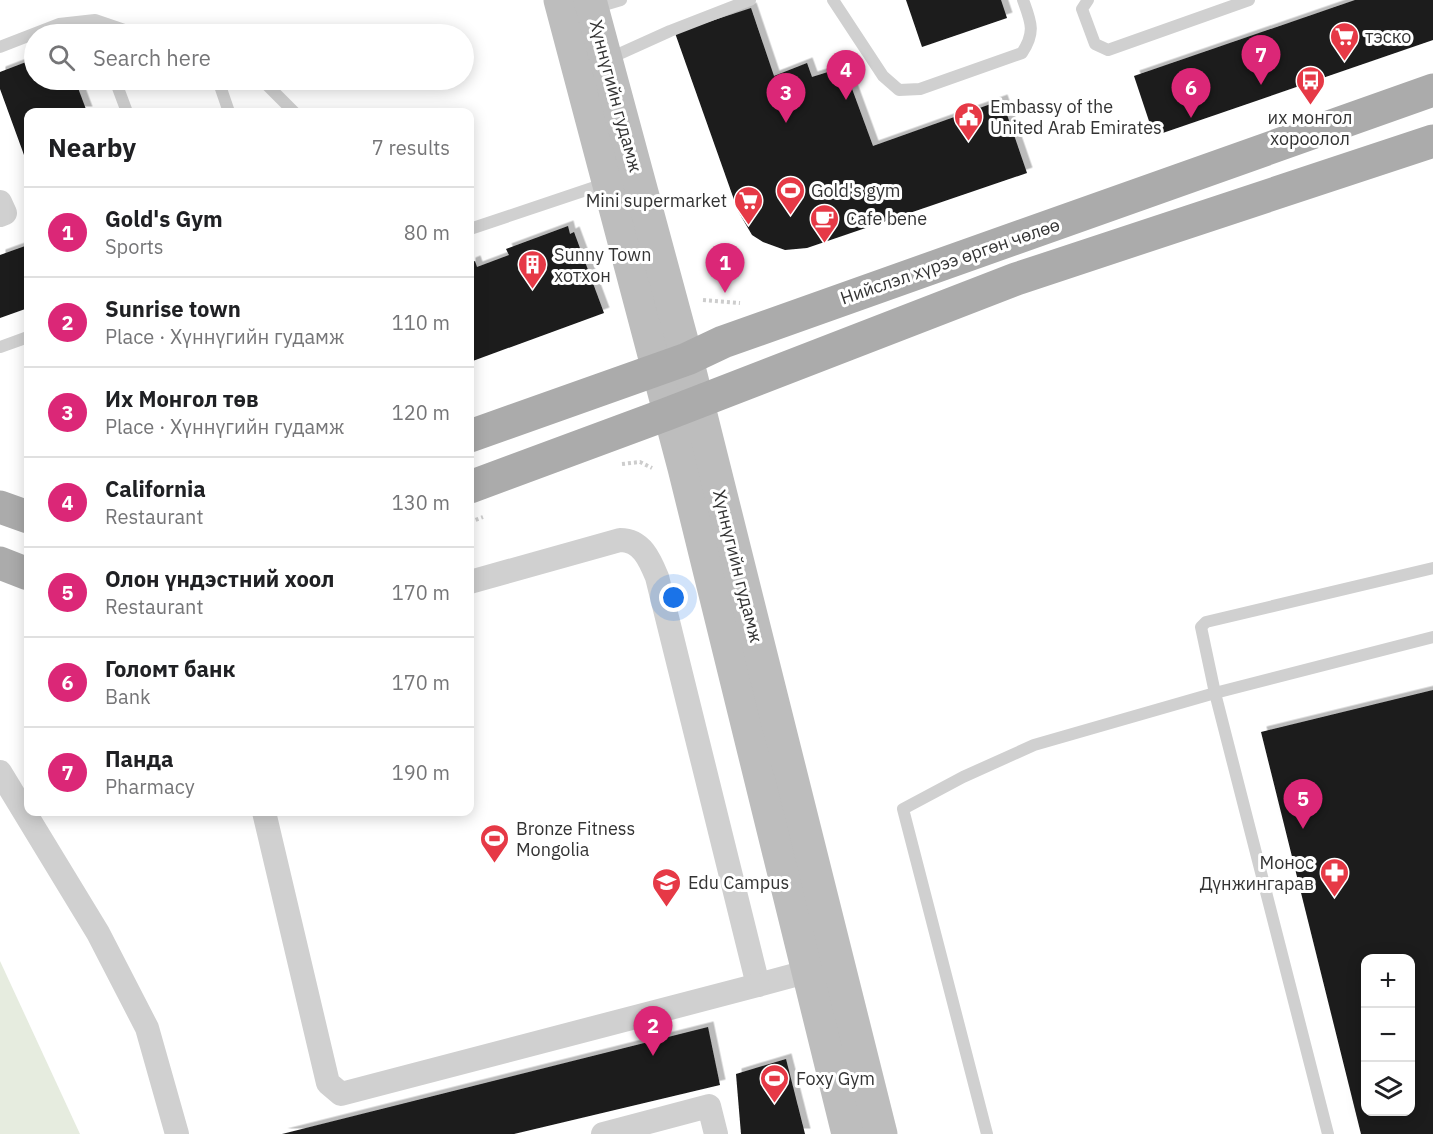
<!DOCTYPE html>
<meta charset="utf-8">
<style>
:root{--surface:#fff;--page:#f2f2f2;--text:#202124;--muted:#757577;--line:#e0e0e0;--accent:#db2777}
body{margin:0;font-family:"IBM Plex Sans",sans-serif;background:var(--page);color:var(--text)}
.controls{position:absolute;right:18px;bottom:18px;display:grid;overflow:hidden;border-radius:12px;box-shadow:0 3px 15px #0003}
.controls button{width:54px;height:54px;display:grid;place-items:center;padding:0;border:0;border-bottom:2px solid var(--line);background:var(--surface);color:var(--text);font:30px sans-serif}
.you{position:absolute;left:674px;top:598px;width:21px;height:21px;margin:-15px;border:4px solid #fff;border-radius:50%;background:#1a73e8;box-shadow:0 0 0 9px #1a73e833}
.badge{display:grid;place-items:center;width:39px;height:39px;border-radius:50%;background:var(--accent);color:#fff;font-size:20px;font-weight:700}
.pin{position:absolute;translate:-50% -50px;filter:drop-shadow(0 2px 3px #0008)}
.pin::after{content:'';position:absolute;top:32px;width:21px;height:18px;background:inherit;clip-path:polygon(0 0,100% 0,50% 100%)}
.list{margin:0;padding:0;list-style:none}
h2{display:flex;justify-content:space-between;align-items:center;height:78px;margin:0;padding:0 24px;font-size:26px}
h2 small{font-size:20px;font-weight:400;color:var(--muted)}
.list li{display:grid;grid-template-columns:39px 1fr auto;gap:18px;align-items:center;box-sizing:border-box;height:90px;padding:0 24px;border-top:2px solid var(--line)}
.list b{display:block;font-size:22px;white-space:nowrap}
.list p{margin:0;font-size:20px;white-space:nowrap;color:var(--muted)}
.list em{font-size:20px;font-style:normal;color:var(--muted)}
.icon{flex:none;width:33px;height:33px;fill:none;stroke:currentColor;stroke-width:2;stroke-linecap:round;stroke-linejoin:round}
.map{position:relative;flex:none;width:1433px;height:1134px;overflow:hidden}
.search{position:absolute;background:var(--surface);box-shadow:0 3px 15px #0003;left:24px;top:24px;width:450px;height:66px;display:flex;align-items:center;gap:15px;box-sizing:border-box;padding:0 21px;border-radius:33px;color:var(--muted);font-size:22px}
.panel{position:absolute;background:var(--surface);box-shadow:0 3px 15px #0003;left:24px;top:108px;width:450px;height:708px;border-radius:12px}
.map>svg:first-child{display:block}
</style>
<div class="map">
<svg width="1433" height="1134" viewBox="0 0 1433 1134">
<defs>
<filter id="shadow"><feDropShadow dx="5.5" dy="-5.5" stdDeviation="0" flood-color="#0004"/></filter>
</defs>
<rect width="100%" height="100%" fill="#fff"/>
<path fill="#e6ecdf" d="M0,961l80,173h-80z"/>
<g fill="#1a1a1a" fill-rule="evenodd" filter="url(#shadow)">
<path d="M906,0h95l6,18 -85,29z"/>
<path d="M1355,0h78v40l-279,96 -20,-60z"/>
<path d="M751,8l23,68 33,-13 5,14 32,-10 29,79 129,-46 25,73 -220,75 -22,2 -22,-8 -11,-7 -14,-24 -63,-178z"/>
<path d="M34,59v21h41l12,32h-59v42l-4,1 -24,-66v-17z"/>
<path d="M568,226l2,8 4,-2 30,81 -134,49v-99l5,-2 2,6 32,-12 -3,-6z"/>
<path d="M28,245v63l-28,10v-63z"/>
<path d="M1433,690v444h-72l-100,-402zM1366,958h44v154h-44z"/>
<path d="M708,1027l12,58 -206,49h-232z"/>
<path d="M786,1059l19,75h-64l-5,-60z"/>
</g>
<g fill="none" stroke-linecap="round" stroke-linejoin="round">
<g stroke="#cdcdcd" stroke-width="4" stroke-dasharray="3 3" stroke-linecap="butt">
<path d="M703,300l37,3"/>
<path d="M622,464l18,-2 12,6"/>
<path d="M470,522l13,-5"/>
</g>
<g stroke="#d0d0d0" stroke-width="12">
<path d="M833,0l50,76 16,14 21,-1 102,-36c14,-21 9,-31 1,-53"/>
<path d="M1088,0l-6,9 13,35 13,6 141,-50"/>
<path d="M594,8l27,-8"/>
<path d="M0,47l59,-23 36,-4 41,14"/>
<path d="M608,59l62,-28 80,-31"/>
<path d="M115,80l12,32"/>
<path d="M218,80l11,32"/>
<path d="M262,80l32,32"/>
<path d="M470,229l137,-46"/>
<path d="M0,347l28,-10"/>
<path d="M987,1134l-84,-325 60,-32 71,-32 181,-52 218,-56"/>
<path d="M1328,1134l-113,-441 -14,-66 5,-5 227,-54"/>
</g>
<g stroke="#d0d0d0" stroke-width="24">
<path d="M0,202l5,11 -5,2"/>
<path d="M470,582l150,-42c22,0 30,20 37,37l101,408 48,-13"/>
<path d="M0,772l98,161 49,95 30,106"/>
<path d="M264,812l64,271 13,11 417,-109"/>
<path d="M603,1134l106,-28 7,28"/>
</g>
<g stroke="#bdbdbd" stroke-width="33">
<path d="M560,0l124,468 164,666"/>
<path d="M590,0l97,359 194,775"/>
</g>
<g stroke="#ababab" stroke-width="33">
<path d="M470,436l217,-77 36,-17 710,-252"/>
<path d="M470,487l197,-73 349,-135 417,-138"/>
<path d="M0,507l28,10"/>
<path d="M0,563l28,11"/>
</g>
</g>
<defs>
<symbol id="supermarket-pin" viewBox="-11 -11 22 30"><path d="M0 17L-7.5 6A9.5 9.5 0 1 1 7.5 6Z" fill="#e63946" stroke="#fff"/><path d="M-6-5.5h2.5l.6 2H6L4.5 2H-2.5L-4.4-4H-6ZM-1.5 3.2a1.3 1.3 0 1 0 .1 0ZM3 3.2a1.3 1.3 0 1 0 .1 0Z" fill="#fff"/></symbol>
<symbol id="bus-pin" viewBox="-11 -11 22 30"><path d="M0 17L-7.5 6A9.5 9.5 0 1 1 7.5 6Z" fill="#e63946" stroke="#fff"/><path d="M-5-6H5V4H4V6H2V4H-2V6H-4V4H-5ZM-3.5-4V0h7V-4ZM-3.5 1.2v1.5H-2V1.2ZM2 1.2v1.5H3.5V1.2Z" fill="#fff"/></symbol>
<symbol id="civic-pin" viewBox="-11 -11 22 30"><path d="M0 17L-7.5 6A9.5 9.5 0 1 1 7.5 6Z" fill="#e63946" stroke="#fff"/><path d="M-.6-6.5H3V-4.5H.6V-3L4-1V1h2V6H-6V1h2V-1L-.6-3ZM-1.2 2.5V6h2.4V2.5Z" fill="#fff"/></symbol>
<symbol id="stadium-pin" viewBox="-11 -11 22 30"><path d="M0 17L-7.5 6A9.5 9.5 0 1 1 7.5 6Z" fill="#e63946" stroke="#fff"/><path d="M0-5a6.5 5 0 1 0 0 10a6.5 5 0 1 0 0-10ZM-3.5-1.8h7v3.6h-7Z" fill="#fff"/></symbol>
<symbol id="cafe-pin" viewBox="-11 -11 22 30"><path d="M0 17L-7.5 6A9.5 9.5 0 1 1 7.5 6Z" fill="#e63946" stroke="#fff"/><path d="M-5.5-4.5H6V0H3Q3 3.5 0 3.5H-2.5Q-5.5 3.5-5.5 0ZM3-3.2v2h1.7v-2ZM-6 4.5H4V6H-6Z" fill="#fff"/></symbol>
<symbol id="building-pin" viewBox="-11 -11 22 30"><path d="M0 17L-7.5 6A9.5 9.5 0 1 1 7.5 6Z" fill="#e63946" stroke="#fff"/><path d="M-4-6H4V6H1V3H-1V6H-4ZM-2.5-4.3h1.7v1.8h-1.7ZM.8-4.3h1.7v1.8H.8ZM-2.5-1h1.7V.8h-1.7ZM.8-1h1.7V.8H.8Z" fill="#fff"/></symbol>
<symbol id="pharmacy-pin" viewBox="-11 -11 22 30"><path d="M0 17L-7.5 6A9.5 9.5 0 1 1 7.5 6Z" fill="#e63946" stroke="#fff"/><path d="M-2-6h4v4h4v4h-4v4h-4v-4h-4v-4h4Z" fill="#fff"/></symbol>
<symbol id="school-pin" viewBox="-11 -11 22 30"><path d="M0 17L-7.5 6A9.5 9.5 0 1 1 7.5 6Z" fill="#e63946" stroke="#fff"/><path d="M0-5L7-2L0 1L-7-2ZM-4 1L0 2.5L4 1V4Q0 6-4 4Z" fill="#fff"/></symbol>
</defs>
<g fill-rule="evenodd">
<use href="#supermarket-pin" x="1328" y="20" width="33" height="45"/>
<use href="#bus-pin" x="1294" y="64" width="33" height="45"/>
<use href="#civic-pin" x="952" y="100" width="33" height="45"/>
<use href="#stadium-pin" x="774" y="174" width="33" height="45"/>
<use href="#supermarket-pin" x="732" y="184" width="33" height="45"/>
<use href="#cafe-pin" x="808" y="202" width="33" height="45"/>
<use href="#building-pin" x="516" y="248" width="33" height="45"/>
<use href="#stadium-pin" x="478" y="822" width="33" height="45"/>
<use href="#pharmacy-pin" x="1318" y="856" width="33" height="45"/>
<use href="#school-pin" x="650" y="866" width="33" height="45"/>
<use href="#stadium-pin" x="758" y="1062" width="33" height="45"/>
</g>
<g text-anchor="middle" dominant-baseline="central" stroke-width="6" stroke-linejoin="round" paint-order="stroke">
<g font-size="18" fill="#333" stroke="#fff" text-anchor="start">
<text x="1365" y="36">тэско</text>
<text x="990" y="106">Embassy of the<tspan x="990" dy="21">United Arab Emirates</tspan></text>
<text x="1310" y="117" text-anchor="middle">их монгол<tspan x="1310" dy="21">хороолол</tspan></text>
<text x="811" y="190">Gold's gym</text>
<text x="727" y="200" text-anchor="end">Mini supermarket</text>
<text x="846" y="218">Cafe bene</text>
<text x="554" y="254">Sunny Town<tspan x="554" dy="21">хотхон</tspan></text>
<text x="516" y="828">Bronze Fitness<tspan x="516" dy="21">Mongolia</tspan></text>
<text x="1314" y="862" text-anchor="end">Монос<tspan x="1314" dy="21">Дүнжингарав</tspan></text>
<text x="688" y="882">Edu Campus</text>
<text x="796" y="1078">Foxy Gym</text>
</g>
<g font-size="18" fill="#333" stroke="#fff">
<text transform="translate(616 96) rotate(75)">Хүннүгийн гудамж</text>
<text transform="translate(950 261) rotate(-19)">Нийслэл хүрээ өргөн чөлөө</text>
<text transform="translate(738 566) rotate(76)">Хүннүгийн гудамж</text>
</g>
</g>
</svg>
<div class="controls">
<button>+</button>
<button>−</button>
<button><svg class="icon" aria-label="layers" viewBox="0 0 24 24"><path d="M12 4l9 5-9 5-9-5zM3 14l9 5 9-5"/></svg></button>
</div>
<div class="you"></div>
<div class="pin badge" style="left:725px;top:293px">1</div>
<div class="pin badge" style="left:653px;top:1056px">2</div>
<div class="pin badge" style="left:786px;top:123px">3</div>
<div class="pin badge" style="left:846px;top:100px">4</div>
<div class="pin badge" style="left:1303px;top:829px">5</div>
<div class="pin badge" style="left:1191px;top:118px">6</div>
<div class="pin badge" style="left:1261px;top:85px">7</div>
<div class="search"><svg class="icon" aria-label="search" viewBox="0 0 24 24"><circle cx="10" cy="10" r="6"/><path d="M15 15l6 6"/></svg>Search here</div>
<section class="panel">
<h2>Nearby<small>7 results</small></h2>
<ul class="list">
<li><span class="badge">1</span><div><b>Gold's Gym</b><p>Sports</p></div><em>80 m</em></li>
<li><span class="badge">2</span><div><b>Sunrise town</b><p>Place · Хүннүгийн гудамж</p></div><em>110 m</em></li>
<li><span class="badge">3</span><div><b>Их Монгол төв</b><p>Place · Хүннүгийн гудамж</p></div><em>120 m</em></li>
<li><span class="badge">4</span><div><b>California</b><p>Restaurant</p></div><em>130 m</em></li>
<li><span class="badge">5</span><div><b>Олон үндэстний хоол</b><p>Restaurant</p></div><em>170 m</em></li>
<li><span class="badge">6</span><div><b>Голомт банк</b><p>Bank</p></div><em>170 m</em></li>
<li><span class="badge">7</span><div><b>Панда</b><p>Pharmacy</p></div><em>190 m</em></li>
</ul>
</section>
</div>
